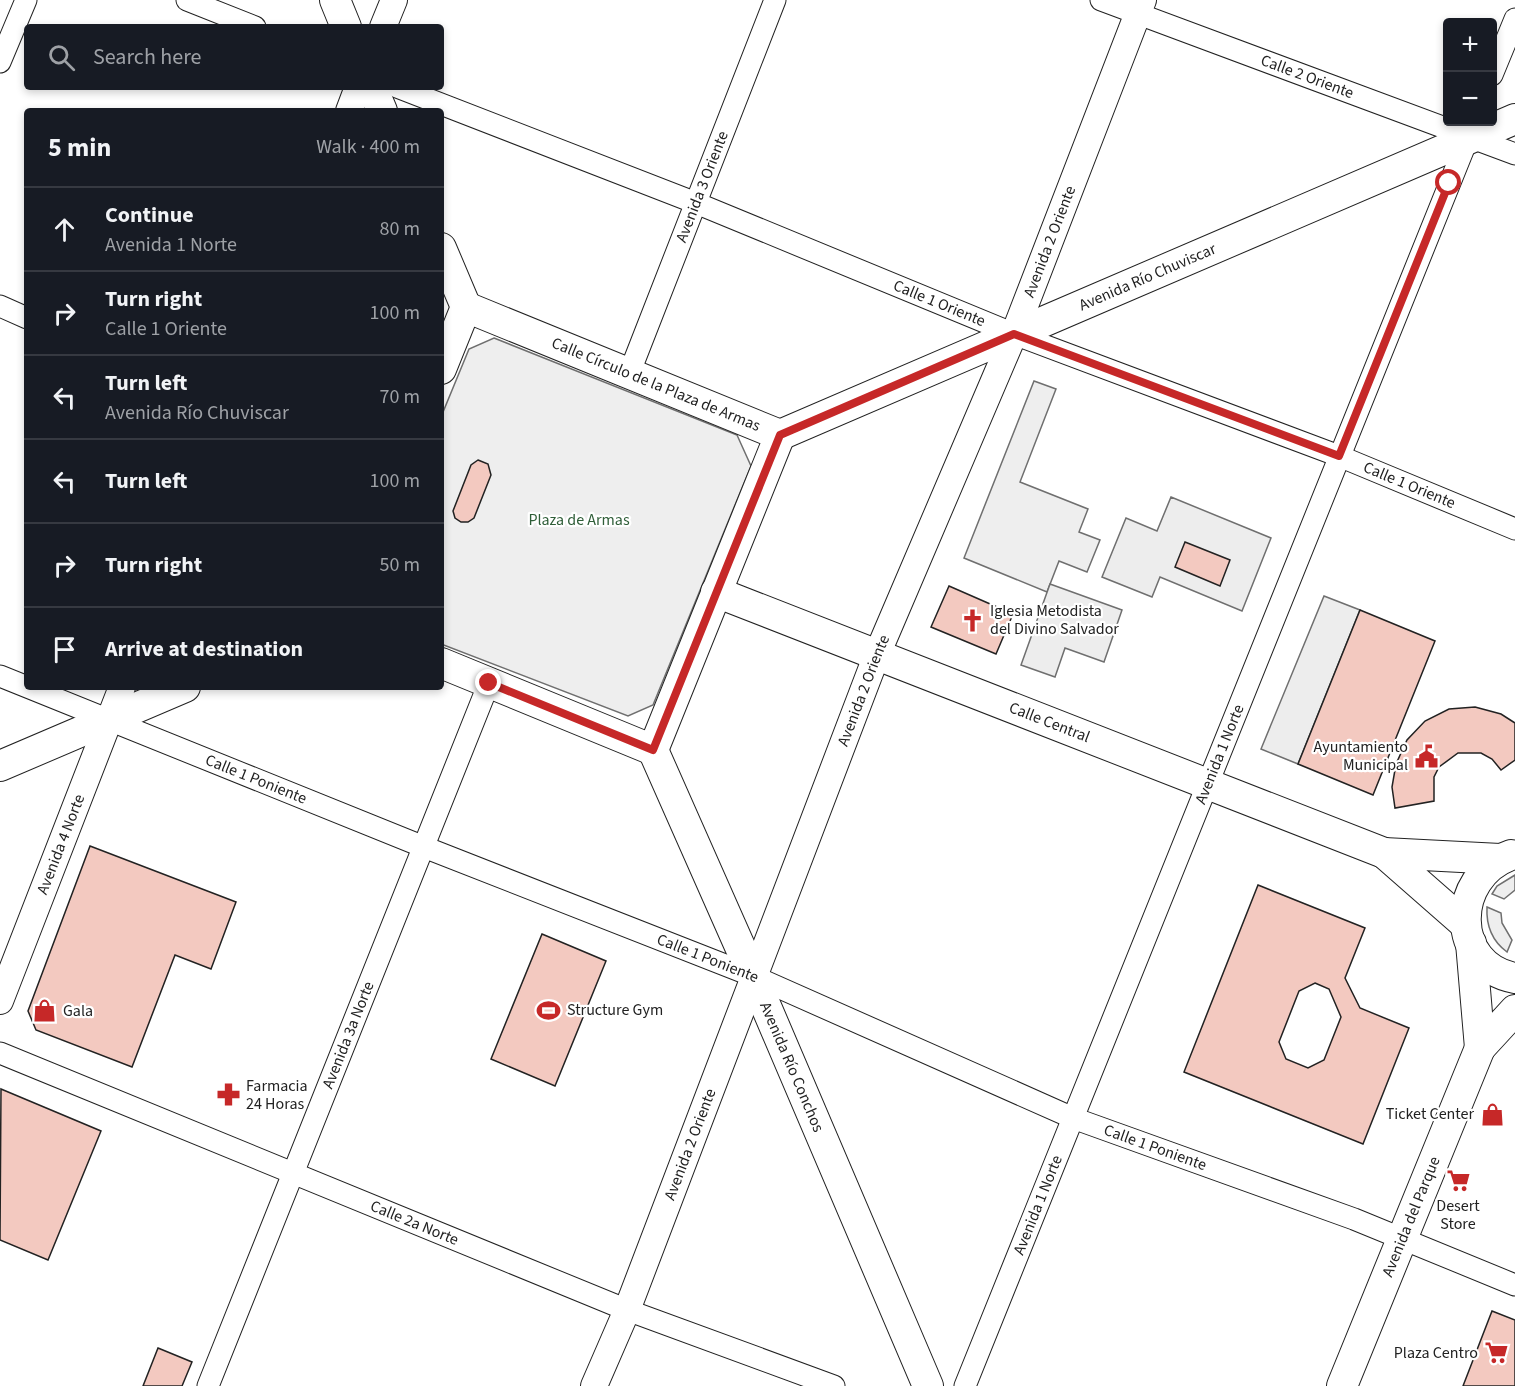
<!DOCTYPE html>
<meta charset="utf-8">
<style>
:root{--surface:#171b24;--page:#20242c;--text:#f1f3f6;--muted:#9ea1a6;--line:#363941}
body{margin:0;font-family:"Source Sans 3",sans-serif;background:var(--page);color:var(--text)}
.controls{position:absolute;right:18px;top:18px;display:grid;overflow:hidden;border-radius:6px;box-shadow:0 3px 9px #0003}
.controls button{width:54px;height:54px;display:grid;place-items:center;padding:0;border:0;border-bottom:2px solid var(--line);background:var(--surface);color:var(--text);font:30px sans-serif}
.stop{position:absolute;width:18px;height:18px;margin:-14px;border:4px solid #c62828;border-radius:50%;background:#fff}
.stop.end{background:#c62828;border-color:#fff;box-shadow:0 2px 6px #0008}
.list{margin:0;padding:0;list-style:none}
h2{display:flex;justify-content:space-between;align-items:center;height:78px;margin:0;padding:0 24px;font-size:26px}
h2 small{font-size:20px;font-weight:400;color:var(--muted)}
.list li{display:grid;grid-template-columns:39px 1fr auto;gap:18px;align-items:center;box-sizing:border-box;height:84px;padding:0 24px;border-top:2px solid var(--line)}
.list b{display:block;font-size:22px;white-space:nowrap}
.list p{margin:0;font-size:20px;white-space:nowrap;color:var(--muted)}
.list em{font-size:20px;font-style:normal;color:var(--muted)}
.icon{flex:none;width:33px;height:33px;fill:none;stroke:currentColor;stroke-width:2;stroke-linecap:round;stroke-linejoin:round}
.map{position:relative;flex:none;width:1515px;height:1386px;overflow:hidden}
.search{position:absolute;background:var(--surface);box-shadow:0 3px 9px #0003;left:24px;top:24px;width:420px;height:66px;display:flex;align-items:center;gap:15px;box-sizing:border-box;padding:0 21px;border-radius:6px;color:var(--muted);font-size:22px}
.panel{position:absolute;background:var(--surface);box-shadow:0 3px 9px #0003;left:24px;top:108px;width:420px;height:582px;border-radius:6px}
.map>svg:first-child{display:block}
</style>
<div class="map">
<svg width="1515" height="1386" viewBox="0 0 1515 1386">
<rect width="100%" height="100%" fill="#fff"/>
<g fill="#eee" stroke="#6f6f6f" stroke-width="1.5">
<path d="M494,338l243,97 14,31 -98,239 -25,11 -187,-72v-227l28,-68z"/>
<path d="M1034,381l22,8 -36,93 68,27 -9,23 21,8 -13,32 -28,-11 -12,31 -83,-34z"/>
<path d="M1515,875v15l-11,9 -12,-5 5,-8z"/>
<path d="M1487,907l14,6 1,10 10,17 -5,12c-15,-11 -21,-26 -20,-45z"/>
</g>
<g fill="#ededed" stroke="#6f6f6f" stroke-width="1.5">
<path d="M1171,497l100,41 -29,73 -82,-34 -8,20 -50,-20 24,-59 31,13z"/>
<path d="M1050,584l72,26 -18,52 -39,-14 -10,29 -34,-12z"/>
<path d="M1324,596l36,14 -62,154 -37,-15z"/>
</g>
<g fill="#f3c9c0" stroke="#222" stroke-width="1.5" fill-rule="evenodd">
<path d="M478,460l10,4 3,11 -17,43 -6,4h-7l-6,-4 -2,-7 18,-46z"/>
<path d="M1185,542l45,18 -10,26 -45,-19z"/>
<path d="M949,586l64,28 -17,40 -65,-27z"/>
<path d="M1360,610l75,31 -62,154 -75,-31z"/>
<path d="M1475,707l26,7 14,9v37l-14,10 -9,-11 -11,-6h-23l-19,14 -5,10v24l-39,7 -3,-21 4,-23 11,-24 18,-19 24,-12z"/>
<path d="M90,846l146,56 -25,67 -36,-14 -43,112 -96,-37 -8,-19z"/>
<path d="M1258,885l107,43 -20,50 15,30 49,20 -46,116 -179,-72zM1315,983l14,6 12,28 -17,43 -16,8 -22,-9 -7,-17 20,-51z"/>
<path d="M542,934l64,27 -51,125 -64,-27z"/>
<path d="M1,1089l100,42 -53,129 -48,-20z"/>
<path d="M1492,1311l23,9v66h-52z"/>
<path d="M158,1348l34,14 -10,24h-39z"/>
</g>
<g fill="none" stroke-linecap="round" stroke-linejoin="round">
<defs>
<g id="minor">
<path d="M187,0l68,27"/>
<path id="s1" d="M1101,0l414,154"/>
<path d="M0,62l26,-62"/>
<path d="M1492,75l23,-56"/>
<path id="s2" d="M397,87l299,116 318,131 325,122 176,73"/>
<path d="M0,306l27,12"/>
<path id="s3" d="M629,374l146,-374"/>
<path id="s4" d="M0,676l424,171 329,129 320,142 281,101 161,66"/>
<path id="s5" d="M0,1053l627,257 207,76"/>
<path id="s6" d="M208,1386l281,-703"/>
<path id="s7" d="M965,1386l505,-1253"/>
</g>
<g id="tertiary">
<path d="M383,27l11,-27"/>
<path d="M349,111l9,-24"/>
<path id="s8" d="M0,1001l122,-314"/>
<path id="s9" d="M594,1386l33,-76 249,-653 138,-323 129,-334"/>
</g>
<g id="secondary">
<path d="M335,0l11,27"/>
<path d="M372,87l10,24"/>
<path d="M441,248l25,59"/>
<path id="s10" d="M441,369l25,-62 314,128 -127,315 -212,-87"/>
<path id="s11" d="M780,435l735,-316"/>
<path id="s12" d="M716,592l668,261"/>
<path id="s13" d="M653,750l100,226 175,410"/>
<path d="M0,766l185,-79"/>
<path d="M1511,855c-61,22 -61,111 4,123"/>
<path d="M1465,924l-81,-71 116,6"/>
<path d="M1471,943l9,105 35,-38"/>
<path id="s14" d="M1342,1386l138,-338"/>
</g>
</defs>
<use href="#minor" stroke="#222" stroke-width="23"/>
<use href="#tertiary" stroke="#222" stroke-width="28"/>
<use href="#secondary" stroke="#222" stroke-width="32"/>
<use href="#minor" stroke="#fff" stroke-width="21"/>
<use href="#tertiary" stroke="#fff" stroke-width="26"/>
<use href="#secondary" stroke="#fff" stroke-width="30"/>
</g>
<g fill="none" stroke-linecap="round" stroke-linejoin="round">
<path stroke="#c62828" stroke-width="8" d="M489,683l164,67 127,-315 234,-101 325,122 110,-273"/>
</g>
<defs>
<symbol id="church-bare" viewBox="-9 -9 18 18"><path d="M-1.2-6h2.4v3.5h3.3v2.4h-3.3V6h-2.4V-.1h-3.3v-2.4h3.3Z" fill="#c62828" stroke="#fff" stroke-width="2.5" paint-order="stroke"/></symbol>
<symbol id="civic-bare" viewBox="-9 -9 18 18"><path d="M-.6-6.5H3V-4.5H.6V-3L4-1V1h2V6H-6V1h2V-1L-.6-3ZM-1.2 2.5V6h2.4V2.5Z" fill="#c62828" stroke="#fff" stroke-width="2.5" paint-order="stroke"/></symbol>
<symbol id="stadium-bare" viewBox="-9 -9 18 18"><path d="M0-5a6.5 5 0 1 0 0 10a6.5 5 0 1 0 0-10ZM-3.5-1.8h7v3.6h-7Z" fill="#c62828" stroke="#fff" stroke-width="2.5" paint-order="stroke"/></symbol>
<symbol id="shop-bare" viewBox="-9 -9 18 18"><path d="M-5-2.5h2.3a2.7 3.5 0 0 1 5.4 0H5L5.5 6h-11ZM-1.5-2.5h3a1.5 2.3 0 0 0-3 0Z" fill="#c62828" stroke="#fff" stroke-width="2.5" paint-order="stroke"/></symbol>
<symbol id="pharmacy-bare" viewBox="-9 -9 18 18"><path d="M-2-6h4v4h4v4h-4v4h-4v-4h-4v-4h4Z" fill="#c62828" stroke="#fff" stroke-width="2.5" paint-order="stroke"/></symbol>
<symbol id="supermarket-bare" viewBox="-9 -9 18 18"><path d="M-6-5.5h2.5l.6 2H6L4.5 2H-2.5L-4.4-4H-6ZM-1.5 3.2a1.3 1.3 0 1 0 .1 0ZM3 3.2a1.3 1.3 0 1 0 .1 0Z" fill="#c62828" stroke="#fff" stroke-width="2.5" paint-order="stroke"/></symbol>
</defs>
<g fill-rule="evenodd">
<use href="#church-bare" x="956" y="604" width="33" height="33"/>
<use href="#civic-bare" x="1410" y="740" width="33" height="33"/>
<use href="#stadium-bare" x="532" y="994" width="33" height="33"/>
<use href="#shop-bare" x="28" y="994" width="33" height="33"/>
<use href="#pharmacy-bare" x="212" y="1078" width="33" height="33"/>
<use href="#shop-bare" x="1476" y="1098" width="33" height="33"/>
<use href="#supermarket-bare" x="1442" y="1164" width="33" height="33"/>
<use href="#supermarket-bare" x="1480" y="1336" width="33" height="33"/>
</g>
<g text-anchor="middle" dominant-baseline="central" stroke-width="4.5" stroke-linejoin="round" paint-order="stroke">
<g font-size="16" fill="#222" stroke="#fff">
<text stroke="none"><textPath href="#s1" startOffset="220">Calle 2 Oriente</textPath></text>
<text stroke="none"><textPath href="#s3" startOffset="201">Avenida 3 Oriente</textPath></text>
<text stroke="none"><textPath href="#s9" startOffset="1232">Avenida 2 Oriente</textPath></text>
<text stroke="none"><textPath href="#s11" startOffset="400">Avenida Río Chuviscar</textPath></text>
<text stroke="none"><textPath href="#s2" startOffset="584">Calle 1 Oriente</textPath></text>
<text stroke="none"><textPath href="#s10" startOffset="272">Calle Círculo de la Plaza de Armas</textPath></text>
<text stroke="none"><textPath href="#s2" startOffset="1088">Calle 1 Oriente</textPath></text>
<text stroke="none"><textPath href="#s9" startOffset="746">Avenida 2 Oriente</textPath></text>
<text stroke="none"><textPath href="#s12" startOffset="358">Calle Central</textPath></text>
<text stroke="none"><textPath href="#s7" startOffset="681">Avenida 1 Norte</textPath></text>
<text stroke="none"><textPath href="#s4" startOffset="276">Calle 1 Poniente</textPath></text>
<text stroke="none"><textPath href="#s8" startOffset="168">Avenida 4 Norte</textPath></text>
<text stroke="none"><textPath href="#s4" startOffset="762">Calle 1 Poniente</textPath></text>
<text stroke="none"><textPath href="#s6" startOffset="378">Avenida 3a Norte</textPath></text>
<text stroke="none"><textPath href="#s13" startOffset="346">Avenida Río Conchos</textPath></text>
<text stroke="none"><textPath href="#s9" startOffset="260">Avenida 2 Oriente</textPath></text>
<text stroke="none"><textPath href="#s4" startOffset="1248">Calle 1 Poniente</textPath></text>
<text stroke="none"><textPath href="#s7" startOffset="195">Avenida 1 Norte</textPath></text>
<text stroke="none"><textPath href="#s14" startOffset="183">Avenida del Parque</textPath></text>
<text stroke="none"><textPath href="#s5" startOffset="448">Calle 2a Norte</textPath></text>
</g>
<g font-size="16" fill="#2f5e38" stroke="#fff">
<text x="579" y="520">Plaza de Armas</text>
</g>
<g font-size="16" fill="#222" stroke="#fff" text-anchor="start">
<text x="990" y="611">Iglesia Metodista<tspan x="990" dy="18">del Divino Salvador</tspan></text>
<text x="1408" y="747" text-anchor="end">Ayuntamiento<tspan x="1408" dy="18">Municipal</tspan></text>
<text x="567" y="1010">Structure Gym</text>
<text x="63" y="1011">Gala</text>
<text x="246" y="1086">Farmacia<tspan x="246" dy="18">24 Horas</tspan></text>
<text x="1474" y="1114" text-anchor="end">Ticket Center</text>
<text x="1458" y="1206" text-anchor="middle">Desert<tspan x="1458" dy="18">Store</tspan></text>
<text x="1478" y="1353" text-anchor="end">Plaza Centro</text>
</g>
</g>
</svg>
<div class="controls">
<button>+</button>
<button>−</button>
</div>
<div class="stop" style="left:1449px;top:183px"></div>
<div class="stop end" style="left:489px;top:683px"></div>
<div class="search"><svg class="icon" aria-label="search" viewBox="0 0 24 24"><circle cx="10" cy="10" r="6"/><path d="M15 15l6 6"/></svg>Search here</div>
<section class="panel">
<h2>5 min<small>Walk · 400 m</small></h2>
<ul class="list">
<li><svg class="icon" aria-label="ahead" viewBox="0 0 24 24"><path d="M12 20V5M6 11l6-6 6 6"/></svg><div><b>Continue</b><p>Avenida 1 Norte</p></div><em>80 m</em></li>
<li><svg class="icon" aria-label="right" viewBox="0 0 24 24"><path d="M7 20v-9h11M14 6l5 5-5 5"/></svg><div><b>Turn right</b><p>Calle 1 Oriente</p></div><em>100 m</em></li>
<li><svg class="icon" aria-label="left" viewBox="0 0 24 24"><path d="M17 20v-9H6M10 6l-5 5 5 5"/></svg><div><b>Turn left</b><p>Avenida Río Chuviscar</p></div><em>70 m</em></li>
<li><svg class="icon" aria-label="left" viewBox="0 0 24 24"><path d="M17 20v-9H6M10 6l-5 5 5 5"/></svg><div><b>Turn left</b></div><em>100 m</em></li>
<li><svg class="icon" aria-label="right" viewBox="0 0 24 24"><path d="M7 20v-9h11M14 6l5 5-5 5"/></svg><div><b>Turn right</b></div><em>50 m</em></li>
<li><svg class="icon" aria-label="arrive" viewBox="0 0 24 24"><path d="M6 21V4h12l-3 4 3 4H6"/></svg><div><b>Arrive at destination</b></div></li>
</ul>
</section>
</div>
